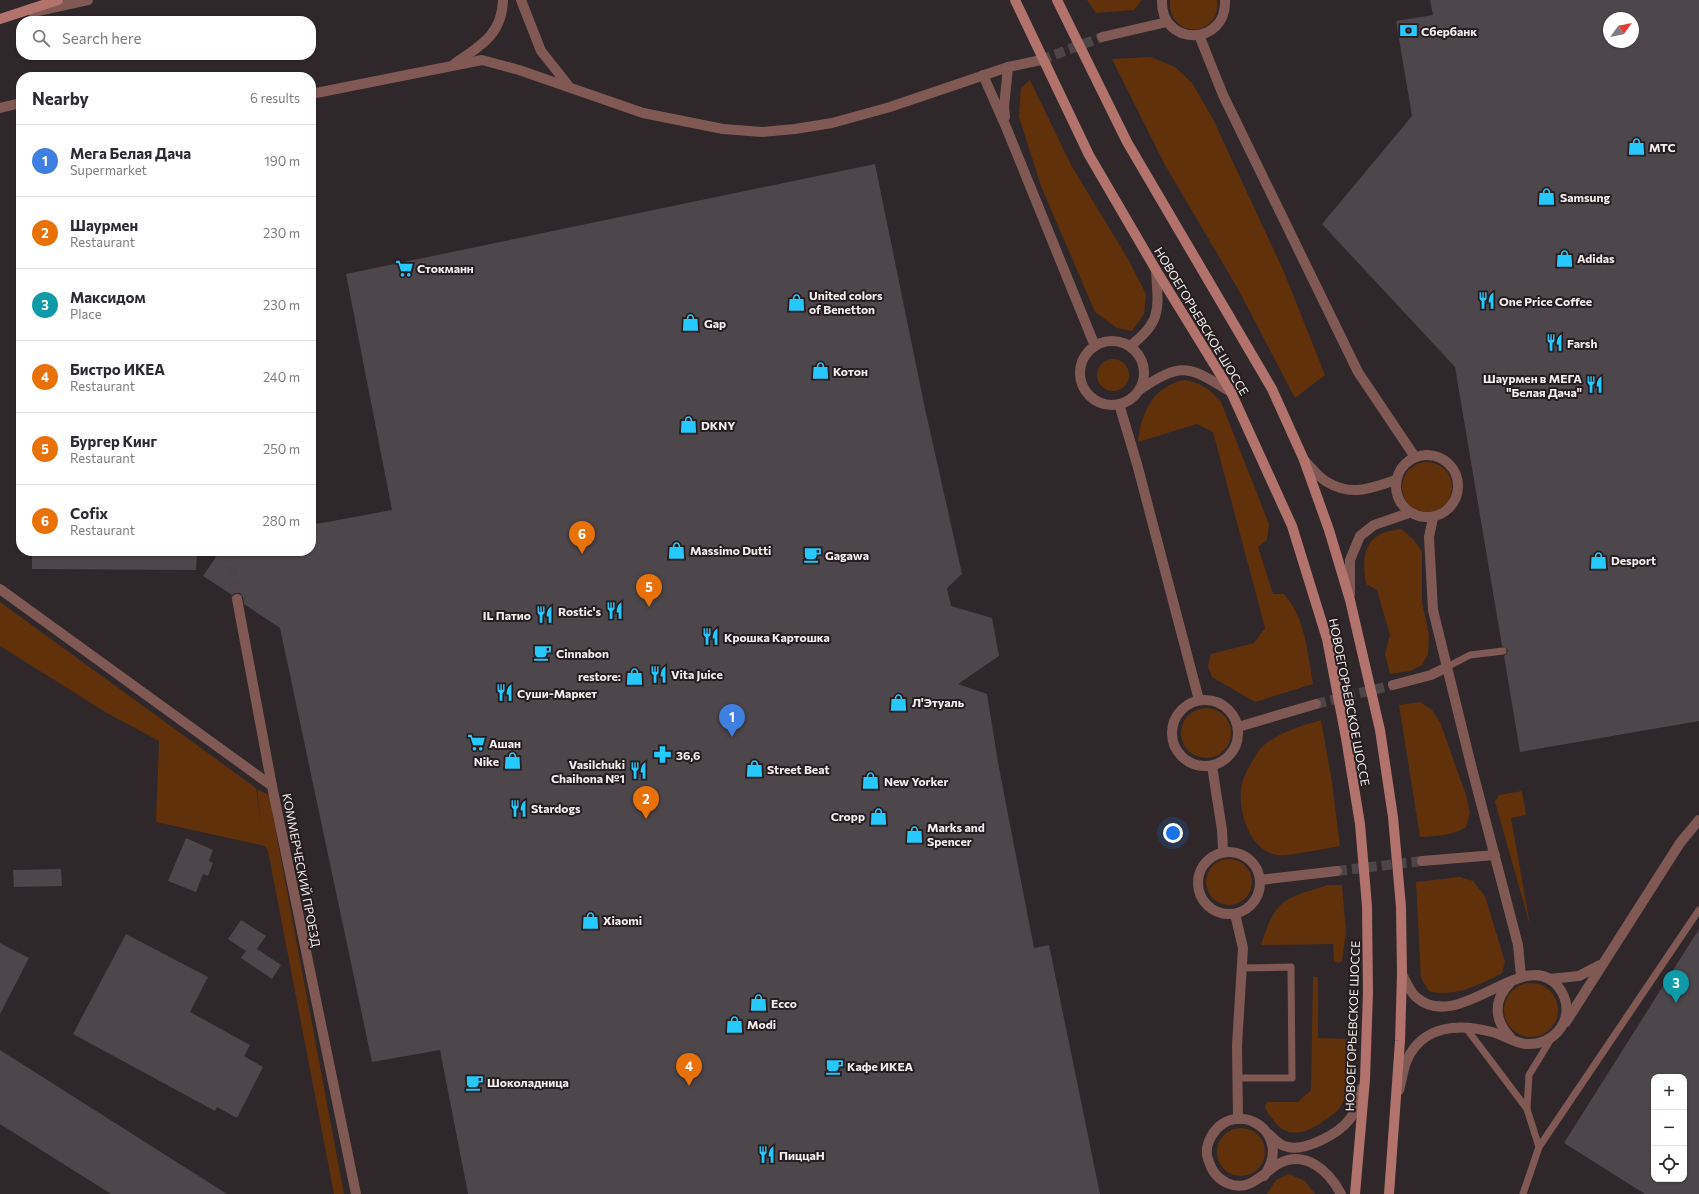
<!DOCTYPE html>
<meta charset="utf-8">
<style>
:root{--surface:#fff;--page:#f7f7f7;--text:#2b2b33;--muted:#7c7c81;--line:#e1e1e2;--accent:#29728e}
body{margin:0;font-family:Commissioner,sans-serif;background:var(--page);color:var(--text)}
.controls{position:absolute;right:12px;bottom:12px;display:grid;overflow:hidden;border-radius:8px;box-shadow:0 1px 3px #0004}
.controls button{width:36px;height:36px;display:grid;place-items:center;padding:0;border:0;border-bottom:1px solid var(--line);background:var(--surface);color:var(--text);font:20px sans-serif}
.compass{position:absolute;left:1603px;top:12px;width:36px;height:36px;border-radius:50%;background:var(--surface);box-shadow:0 1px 3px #0004;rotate:57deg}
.you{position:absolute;left:1173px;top:833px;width:14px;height:14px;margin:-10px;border:3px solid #fff;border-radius:50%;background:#1a73e8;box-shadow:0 0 0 6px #1a73e833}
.badge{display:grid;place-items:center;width:26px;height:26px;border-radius:50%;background:var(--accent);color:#fff;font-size:13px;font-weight:700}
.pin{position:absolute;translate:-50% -33px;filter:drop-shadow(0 1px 2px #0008)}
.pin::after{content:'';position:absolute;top:21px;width:14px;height:12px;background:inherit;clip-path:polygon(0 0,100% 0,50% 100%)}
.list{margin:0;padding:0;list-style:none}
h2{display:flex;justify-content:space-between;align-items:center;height:52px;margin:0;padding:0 16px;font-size:17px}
h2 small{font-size:13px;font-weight:400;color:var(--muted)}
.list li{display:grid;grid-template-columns:26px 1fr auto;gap:12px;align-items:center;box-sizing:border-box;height:72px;padding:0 16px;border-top:1px solid var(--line)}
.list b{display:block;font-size:15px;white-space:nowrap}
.list p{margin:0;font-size:13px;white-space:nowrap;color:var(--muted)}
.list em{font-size:13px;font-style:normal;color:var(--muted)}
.icon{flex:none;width:22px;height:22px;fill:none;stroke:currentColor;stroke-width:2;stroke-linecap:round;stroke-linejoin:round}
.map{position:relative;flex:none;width:1699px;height:1194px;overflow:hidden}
.search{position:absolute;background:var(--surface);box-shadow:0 1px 3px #0004;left:16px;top:16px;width:300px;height:44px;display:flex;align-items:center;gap:10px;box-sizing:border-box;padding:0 14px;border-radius:16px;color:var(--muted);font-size:15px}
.panel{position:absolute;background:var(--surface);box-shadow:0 1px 3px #0004;left:16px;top:72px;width:300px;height:484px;border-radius:16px}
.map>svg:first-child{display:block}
</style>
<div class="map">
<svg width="1699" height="1194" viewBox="0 0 1699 1194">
<rect width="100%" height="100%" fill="#2f2729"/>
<g fill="#61310b">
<path d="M1087,0h55l-8,10 -38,3z"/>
<path d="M1170,0h47c5,38 -50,40 -47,0z"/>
<path d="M1151,57l24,10 17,16 21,36 71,153 41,103 -30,23 -57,-109 -73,-124 -53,-106z"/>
<path d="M1030,80l41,85 57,94 18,35 -2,20 -12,17 -15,-3 -22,-16 -54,-126 -22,-69 2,-29z"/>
<circle cx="1113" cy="375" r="16"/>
<path d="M1184,380c16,2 26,9 37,22l48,122 -2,16 -9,7 15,47h11c21,23 24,60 29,90l-58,18 -43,-25 -4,-11 3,-12 43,-11 11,-15 -52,-196 -16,-8 -59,18c3,-29 15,-56 46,-62z"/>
<circle cx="1427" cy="487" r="25"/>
<path d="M1401,529l12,10 9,12v52l7,31 -1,20 -6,11 -12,6 -20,3 -5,-20 5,-19 -13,-45 -11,-6c-5,-32 -1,-51 35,-55z"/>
<path d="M0,602l256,186 5,35 -4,-34 12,6 75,399h-10l-66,-343 -3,-5 -109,-24 3,-81 -52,-28 -107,-67z"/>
<path d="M1420,702l12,8 8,12 26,73 4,18 -4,14c-14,9 -30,9 -46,10l-21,-132z"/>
<circle cx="1206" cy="733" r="25"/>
<path d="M1321,720l11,62 8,64c-12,2 -54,11 -63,9 -29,-5 -42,-50 -34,-75 2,-6 13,-27 18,-32 15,-15 40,-22 60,-28z"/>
<path d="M1522,791l4,24 -15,3 19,107 -35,-123 4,-7z"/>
<circle cx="1229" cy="882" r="23"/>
<path d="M1460,877l13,4 12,15 20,66 -3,11c-22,12 -49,25 -73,18l-8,-13 -5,-96z"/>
<path d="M1328,885h14l4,47 -4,29 -3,2 -5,-2 -1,-17 -72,1c15,-47 22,-46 67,-60z"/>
<path d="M1313,977h5v61l34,1c-1,23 0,45 -11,67 -3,5 -10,10 -16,14 -17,12 -36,21 -51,1 -4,-6 -8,-8 -9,-15l3,-4h30l13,-12z"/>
<circle cx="1531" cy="1010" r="27"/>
<circle cx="1241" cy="1152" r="24"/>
<path d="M1289,1174l16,7 10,13h-48l9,-14z"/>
</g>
<g fill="#4d464b" fill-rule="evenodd">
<path d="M1430,0h269v721l-179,31 -16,-96 3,-3 1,-3 -6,-4 -47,-279 -133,-143 90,-108 -16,-95 37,-6zM1609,18h24v24h-24z"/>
<path d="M875,164l49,240 38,170 -15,14 4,18 41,12 7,38 -41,28 29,10 12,74 35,180 15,-3 51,249h-632l-28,-144 -68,12 -92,-434 -36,-24 -1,-7 -3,-4h-5l-3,2 -29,-19 17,-25h91v-26l81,-15 -46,-236z"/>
<path d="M32,551h165l-1,19 -164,-1z"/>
<path d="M186,838l27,12 -4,11 4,2 -5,13 -5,-2 -7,18 -28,-11z"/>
<path d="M61,869l1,17 -48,1 -1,-17z"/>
<path d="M241,920l25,16 -9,13 24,16 -9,14 -31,-21 5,-7 -18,-12z"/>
<path d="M1699,929v265h-54l-81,-51zM1654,1077h30v102h-30z"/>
<path d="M126,934l82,43 -18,35 60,33 -6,11 19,11 -26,51 -20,-11 -2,4 -142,-77z"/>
<path d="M0,943l29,15 -29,56z"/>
<path d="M0,1050l227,144h-116l-111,-70z"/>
</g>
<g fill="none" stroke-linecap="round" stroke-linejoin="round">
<g stroke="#4d4547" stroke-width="10" stroke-dasharray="10 5" stroke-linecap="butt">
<path d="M1041,60l61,-23"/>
<path d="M229,551l8,48"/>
<path d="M1316,704l77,-19"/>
<path d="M1337,871l85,-10"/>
</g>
<g stroke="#815954" stroke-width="7">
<path d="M1447,667l23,-12 33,-4"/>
<path d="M1466,1028l61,81 12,38 -16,47"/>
<path d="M1237,1078h55l-1,-111 -49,1"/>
<path d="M1527,1109l2,-34 22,-36"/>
<path d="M1539,1147l160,-237"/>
</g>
<g stroke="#815954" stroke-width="10">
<path d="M521,0l20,51 27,34"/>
<path d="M1162,0c-2,47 65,47 63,0"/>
<path d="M33,12l55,-12"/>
<path d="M1199,35l24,60 135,277 57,85"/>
<path d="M1102,37l65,-15"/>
<path d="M454,64c26,-18 48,-29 49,-64"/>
<path d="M983,75l23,52 89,219"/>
<path d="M311,94l171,-34 37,10 124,43 80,16 39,3 33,-3 37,-6 58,-16 118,-40 33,-7"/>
<path d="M0,108l21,-5"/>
<path d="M1005,117l-1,-10 4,-40"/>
<circle cx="1112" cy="373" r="32"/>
<path d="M1130,346c33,-25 28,-38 26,-76"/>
<path d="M1139,390c44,-29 49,-24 92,2"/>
<path d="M1119,404l18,60 62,236"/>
<circle cx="1427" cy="486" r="31"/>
<path d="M1304,460c7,7 14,17 23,22 25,15 43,6 69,-2"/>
<path d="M1433,518l-4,19 4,73 38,155 47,180 3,31"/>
<path d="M0,589l272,197 84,408"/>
<path d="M1350,594v-34l10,-24 14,-11 35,-12"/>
<path d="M237,599l35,187"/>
<path d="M1393,685l38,-10 16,-8"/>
<circle cx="1205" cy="733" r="33"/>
<path d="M1238,727l78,-23"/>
<path d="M1212,766l10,64 1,21"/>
<circle cx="1229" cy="883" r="31"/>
<path d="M1422,861l73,-6"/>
<path d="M1260,880l77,-9"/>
<path d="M1235,914l8,34 -6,97 1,74"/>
<path d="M1270,1135c5,5 10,11 18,12 18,4 50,-13 61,-27 7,-8 10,-21 13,-32"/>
<path d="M1264,1176c31,-44 -28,-79 -52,-41 -3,5 -6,13 -5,20 3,13 8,22 20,28 22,10 35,-9 51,-19 27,-15 51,7 63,30"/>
</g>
<g stroke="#815954" stroke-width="10">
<path d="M1549,979l30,-3 21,-11"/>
<path d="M1510,983c-17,17 -16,37 0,54"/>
<path d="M1566,1022l114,-179 19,-23"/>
<path d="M1399,1090c3,-10 4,-21 8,-30 16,-35 52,-37 85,-28 11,3 23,11 34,12 30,2 52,-28 34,-55 -33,-48 -100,47 -144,8 -6,-5 -10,-15 -14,-23"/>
</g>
<g stroke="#b1736c" stroke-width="10">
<path d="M1015,0l74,155 67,115 75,122 61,134 35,113 19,99 14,86 7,82 1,87 -3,86 -10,115"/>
<path d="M1057,0l70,142 145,247 32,71 25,70 21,70 30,130 13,87 8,90 1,67 -2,67 -11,153"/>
<path d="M0,19l58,-19"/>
</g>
</g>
<defs>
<symbol id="bank-bare" viewBox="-9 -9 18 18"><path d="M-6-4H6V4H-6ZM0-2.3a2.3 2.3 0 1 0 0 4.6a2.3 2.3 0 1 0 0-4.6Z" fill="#26c9fe" stroke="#251d1f" stroke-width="2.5" paint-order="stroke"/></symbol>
<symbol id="shop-bare" viewBox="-9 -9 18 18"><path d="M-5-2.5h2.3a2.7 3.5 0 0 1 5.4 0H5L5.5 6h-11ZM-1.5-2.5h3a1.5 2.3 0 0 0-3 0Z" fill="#26c9fe" stroke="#251d1f" stroke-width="2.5" paint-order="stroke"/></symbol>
<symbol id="supermarket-bare" viewBox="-9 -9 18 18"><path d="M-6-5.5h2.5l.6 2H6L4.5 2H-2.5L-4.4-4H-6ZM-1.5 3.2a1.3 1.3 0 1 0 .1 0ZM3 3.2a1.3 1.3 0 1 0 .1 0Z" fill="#26c9fe" stroke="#251d1f" stroke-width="2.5" paint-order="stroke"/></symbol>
<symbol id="restaurant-bare" viewBox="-9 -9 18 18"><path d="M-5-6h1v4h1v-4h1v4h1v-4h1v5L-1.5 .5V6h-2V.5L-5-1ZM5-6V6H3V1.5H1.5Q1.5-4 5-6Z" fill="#26c9fe" stroke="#251d1f" stroke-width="2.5" paint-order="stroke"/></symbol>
<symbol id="cafe-bare" viewBox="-9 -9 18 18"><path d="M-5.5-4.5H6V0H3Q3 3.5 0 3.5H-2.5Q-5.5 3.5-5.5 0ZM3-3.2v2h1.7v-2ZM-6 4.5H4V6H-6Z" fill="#26c9fe" stroke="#251d1f" stroke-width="2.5" paint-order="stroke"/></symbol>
<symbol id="pharmacy-bare" viewBox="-9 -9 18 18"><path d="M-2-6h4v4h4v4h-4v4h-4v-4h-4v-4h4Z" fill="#26c9fe" stroke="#251d1f" stroke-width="2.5" paint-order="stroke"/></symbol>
</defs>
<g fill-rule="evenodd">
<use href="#bank-bare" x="1396" y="18" width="25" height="25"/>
<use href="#shop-bare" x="1624" y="134" width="25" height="25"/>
<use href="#shop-bare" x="1534" y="184" width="25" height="25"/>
<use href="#shop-bare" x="1552" y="246" width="25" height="25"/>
<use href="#supermarket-bare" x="392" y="256" width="25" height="25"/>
<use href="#restaurant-bare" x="1474" y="288" width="25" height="25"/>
<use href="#shop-bare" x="784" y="290" width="25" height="25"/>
<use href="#shop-bare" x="678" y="310" width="25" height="25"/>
<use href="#restaurant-bare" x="1542" y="330" width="25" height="25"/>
<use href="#shop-bare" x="808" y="358" width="25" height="25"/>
<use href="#restaurant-bare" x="1582" y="372" width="25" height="25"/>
<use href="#shop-bare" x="676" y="412" width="25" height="25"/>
<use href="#shop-bare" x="664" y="538" width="25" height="25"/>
<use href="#cafe-bare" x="800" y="542" width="25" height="25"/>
<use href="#shop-bare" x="1586" y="548" width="25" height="25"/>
<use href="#restaurant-bare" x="602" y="598" width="25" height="25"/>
<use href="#restaurant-bare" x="532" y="602" width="25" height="25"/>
<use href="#restaurant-bare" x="698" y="624" width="25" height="25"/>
<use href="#cafe-bare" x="530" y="640" width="25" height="25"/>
<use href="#restaurant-bare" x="646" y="662" width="25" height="25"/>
<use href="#shop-bare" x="622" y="664" width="25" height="25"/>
<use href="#restaurant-bare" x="492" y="680" width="25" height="25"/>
<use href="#shop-bare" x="886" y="690" width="25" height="25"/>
<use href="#supermarket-bare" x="464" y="730" width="25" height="25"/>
<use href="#pharmacy-bare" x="650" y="742" width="25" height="25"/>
<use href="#shop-bare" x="500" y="748" width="25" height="25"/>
<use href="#shop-bare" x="742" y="756" width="25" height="25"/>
<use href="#restaurant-bare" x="626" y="758" width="25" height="25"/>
<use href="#shop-bare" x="858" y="768" width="25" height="25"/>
<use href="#restaurant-bare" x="506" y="796" width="25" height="25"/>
<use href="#shop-bare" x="866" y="804" width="25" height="25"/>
<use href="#shop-bare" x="902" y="822" width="25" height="25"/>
<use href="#shop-bare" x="578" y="908" width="25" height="25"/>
<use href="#shop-bare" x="746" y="990" width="25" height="25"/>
<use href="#shop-bare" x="722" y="1012" width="25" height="25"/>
<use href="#cafe-bare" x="822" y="1054" width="25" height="25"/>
<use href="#cafe-bare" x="462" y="1070" width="25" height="25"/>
<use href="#restaurant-bare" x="754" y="1142" width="25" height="25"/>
</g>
<g text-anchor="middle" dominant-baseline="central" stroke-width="4" stroke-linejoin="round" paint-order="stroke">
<g font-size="12" font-weight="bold" fill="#f4eeef" stroke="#251d1f" text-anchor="start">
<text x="1421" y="31">Сбербанк</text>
<text x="1649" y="147">МТС</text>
<text x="1560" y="197">Samsung</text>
<text x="1577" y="258">Adidas</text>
<text x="417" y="268">Стокманн</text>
<text x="809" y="295">United colors<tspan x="809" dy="14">of Benetton</tspan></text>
<text x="1499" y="301">One Price Coffee</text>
<text x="704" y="323">Gap</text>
<text x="1567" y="343">Farsh</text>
<text x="833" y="371">Котон</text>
<text x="1582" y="378" text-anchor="end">Шаурмен в МЕГА<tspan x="1582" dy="14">"Белая Дача"</tspan></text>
<text x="701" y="425">DKNY</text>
<text x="690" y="550">Massimo Dutti</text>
<text x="825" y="555">Gagawa</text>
<text x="1611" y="560">Desport</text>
<text x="601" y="611" text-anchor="end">Rostic's</text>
<text x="531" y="615" text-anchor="end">IL Патио</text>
<text x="724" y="637">Крошка Картошка</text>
<text x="556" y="653">Cinnabon</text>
<text x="671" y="674">Vita Juice</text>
<text x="621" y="676" text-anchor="end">restore:</text>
<text x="517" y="693">Суши-Маркет</text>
<text x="912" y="702">Л'Этуаль</text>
<text x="489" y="743">Ашан</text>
<text x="676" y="755">36,6</text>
<text x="499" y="761" text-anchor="end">Nike</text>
<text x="625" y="764" text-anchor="end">Vasilchuki<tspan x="625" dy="14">Chaihona №1</tspan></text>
<text x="767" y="769">Street Beat</text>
<text x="884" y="781">New Yorker</text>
<text x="531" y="808">Stardogs</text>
<text x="865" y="816" text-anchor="end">Cropp</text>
<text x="927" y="827">Marks and<tspan x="927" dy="14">Spencer</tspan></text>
<text x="603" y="920">Xiaomi</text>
<text x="771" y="1003">Ecco</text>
<text x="747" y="1024">Modi</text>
<text x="847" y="1066">Кафе ИКЕА</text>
<text x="487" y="1082">Шоколадница</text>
<text x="779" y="1155">ПиццаН</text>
</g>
<g font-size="12" fill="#f4eeef" stroke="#251d1f">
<text transform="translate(1202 321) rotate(59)">НОВОЕГОРЬЕВСКОЕ ШОССЕ</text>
<text transform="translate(1350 702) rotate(79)">НОВОЕГОРЬЕВСКОЕ ШОССЕ</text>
<text transform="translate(302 870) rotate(79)">КОММЕРЧЕСКИЙ ПРОЕЗД</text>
<text transform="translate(1352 1026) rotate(-88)">НОВОЕГОРЬЕВСКОЕ ШОССЕ</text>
</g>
</g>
</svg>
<div class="controls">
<button>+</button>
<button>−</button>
<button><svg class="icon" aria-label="locate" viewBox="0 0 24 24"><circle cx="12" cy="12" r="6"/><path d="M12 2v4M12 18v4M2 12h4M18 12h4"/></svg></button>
</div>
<svg class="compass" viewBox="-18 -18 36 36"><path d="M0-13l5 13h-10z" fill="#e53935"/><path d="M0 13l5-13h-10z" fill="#7c7c81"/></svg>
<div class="you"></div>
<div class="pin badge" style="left:732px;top:737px;background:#3f7fe0">1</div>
<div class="pin badge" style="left:646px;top:819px;background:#e8710a">2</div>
<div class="pin badge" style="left:1676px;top:1003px;background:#0f9aa8">3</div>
<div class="pin badge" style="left:689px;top:1086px;background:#e8710a">4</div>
<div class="pin badge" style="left:649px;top:607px;background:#e8710a">5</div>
<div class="pin badge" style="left:582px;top:554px;background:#e8710a">6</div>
<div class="search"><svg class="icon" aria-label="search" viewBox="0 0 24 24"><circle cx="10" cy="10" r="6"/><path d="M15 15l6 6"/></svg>Search here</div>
<section class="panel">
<h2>Nearby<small>6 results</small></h2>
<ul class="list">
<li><span class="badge" style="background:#3f7fe0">1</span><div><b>Мега Белая Дача</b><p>Supermarket</p></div><em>190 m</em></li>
<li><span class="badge" style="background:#e8710a">2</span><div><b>Шаурмен</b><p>Restaurant</p></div><em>230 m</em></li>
<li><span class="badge" style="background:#0f9aa8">3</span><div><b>Максидом</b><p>Place</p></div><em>230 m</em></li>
<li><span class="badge" style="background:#e8710a">4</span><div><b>Бистро ИКЕА</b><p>Restaurant</p></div><em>240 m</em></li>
<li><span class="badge" style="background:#e8710a">5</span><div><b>Бургер Кинг</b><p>Restaurant</p></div><em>250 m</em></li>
<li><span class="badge" style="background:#e8710a">6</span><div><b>Cofix</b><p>Restaurant</p></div><em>280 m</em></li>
</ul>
</section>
</div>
